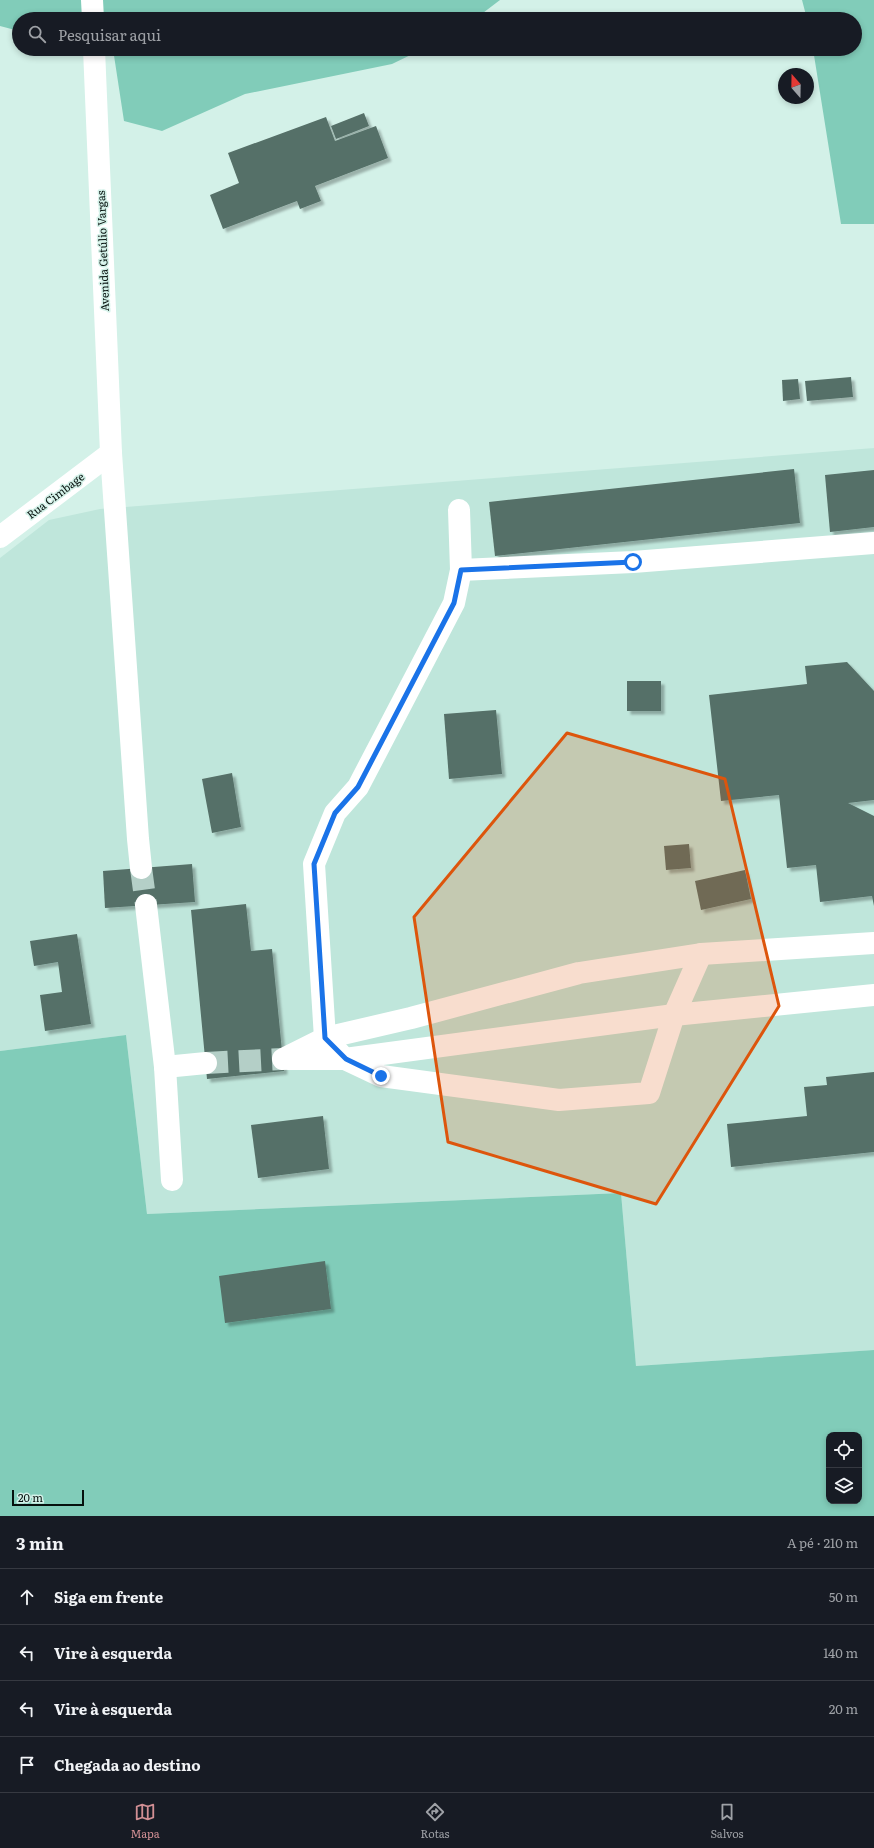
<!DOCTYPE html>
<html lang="pt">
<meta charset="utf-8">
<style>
:root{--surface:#171b24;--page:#242831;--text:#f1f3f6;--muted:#9ea1a6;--line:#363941;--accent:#d18f94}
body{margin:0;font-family:Literata,serif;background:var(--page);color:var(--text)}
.controls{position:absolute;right:12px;bottom:12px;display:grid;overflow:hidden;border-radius:8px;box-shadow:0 2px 6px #0003}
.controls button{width:36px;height:36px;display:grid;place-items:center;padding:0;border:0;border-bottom:1px solid var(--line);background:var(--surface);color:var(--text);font:20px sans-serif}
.compass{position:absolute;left:778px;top:68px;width:36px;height:36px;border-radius:50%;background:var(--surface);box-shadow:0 2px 6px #0003;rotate:340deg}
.scale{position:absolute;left:12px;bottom:10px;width:72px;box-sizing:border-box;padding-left:4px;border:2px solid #06100d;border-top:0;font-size:11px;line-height:14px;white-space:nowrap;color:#06100d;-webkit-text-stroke:3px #d3f1e8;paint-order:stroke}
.stop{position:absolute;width:12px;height:12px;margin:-9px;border:3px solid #1a73e8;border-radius:50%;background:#fff}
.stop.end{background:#1a73e8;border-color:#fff;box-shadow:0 1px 4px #0008}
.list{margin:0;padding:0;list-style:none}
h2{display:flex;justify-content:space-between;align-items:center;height:52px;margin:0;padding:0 16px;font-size:17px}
h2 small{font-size:13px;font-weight:400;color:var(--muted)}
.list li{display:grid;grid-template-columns:26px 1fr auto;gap:12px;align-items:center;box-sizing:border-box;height:56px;padding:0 16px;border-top:1px solid var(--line)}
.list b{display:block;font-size:15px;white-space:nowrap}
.list em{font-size:13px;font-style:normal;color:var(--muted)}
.icon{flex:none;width:22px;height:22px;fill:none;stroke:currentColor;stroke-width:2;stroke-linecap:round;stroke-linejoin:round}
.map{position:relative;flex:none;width:874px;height:1516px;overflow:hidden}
.search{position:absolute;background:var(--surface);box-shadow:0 2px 6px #0003;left:12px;right:12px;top:12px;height:44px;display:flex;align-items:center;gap:10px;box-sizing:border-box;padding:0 14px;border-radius:22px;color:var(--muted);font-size:15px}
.sheet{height:276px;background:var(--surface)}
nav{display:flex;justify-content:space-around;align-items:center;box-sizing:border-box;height:56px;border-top:1px solid var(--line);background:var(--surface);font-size:11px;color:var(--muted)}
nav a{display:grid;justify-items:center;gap:2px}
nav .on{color:var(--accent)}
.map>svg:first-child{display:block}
</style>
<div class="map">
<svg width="874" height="1516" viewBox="0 0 874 1516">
<defs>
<filter id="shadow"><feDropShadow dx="3.5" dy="3.5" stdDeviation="1" flood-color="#0004"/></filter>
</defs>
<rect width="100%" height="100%" fill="#d3f1e8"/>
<path fill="#bfe6db" d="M874,448v902l-238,16 -15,-173 -474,21 -21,-179 -126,16v-493l49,-38 51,-11z"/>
<g fill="#81ccb9" fill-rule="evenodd">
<path d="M0,0h500l-25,19h-456v12l-19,-5z"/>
<path d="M802,0h72v224h-33l-28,-175h42v-30h-48z"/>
<path d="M113,49h310l-31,15 -147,30 -83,37 -38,-10z"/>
<path d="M126,1035l21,179 474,-21 15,173 238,-16v166h-874v-465zM829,1435h30v66h-30z"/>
</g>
<g fill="#556f67" filter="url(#shadow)">
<path d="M364,113l5,13 -33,13 -5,-13z"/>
<path d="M326,117l9,24 41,-15 12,32 -73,28 6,15 -21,8 -3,-8 -74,28 -13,-34 29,-12 -11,-30z"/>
<path d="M851,377l2,20 -46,4 -2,-20z"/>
<path d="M798,379l2,20 -17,2 -1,-21z"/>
<path d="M794,469l6,54 -305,33 -6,-54z"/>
<path d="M874,470v57l-44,5 -5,-57z"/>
<path d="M847,662l27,29v109l-26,3 26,13v90l-2,-10 -52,6 -4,-37 -29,3 -8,-73 -58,6 -12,-106 98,-11 -2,-18z"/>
<rect x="627" y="681" width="34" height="30"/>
<path d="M496,710l6,64 -53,5 -5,-65z"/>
<path d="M232,773l9,54 -29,6 -10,-54z"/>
<path d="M689,844l2,24 -25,2 -2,-24z"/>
<path d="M192,864l3,38 -90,6 -2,-37z"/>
<path d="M745,870l6,29 -50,11 -6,-29z"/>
<path d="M246,904l5,47 21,-2 12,122 -77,8 -16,-169z"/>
<path d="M77,934l14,90 -46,7 -5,-36 22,-3 -4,-30 -24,4 -4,-25z"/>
<path d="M874,1072v80l-143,15 -4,-43 80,-8 -3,-29 23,-2 -1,-8z"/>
<path d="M323,1116l6,53 -71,9 -7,-53z"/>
<path d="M325,1261l6,48 -106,14 -6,-47z"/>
</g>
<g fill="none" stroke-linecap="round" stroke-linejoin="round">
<g stroke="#b4cfc7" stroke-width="22" stroke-dasharray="22 11" stroke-linecap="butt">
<path d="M141,868l5,37"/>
<path d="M206,1063l77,-4"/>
</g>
<g stroke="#fff" stroke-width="22">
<path d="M92,0l1,19"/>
<path d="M94,49l17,404 27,386 3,29"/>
<path d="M459,510l2,60 -7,33 -96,184 -23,26 -21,51 11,174 20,21 36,17 178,24 90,-7 25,-78 27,-61"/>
<path d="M0,537l111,-84"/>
<path d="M461,570l172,-8 241,-19"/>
<path d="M146,905l19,162 7,113"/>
<path d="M283,1059l42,-21 86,-20 168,-45 122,-19 173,-11"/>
<path d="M288,1059h57l329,-44 200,-20"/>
<path d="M165,1067l41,-4"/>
</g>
</g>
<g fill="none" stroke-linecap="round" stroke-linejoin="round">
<path stroke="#1a73e8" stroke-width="5" d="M381,1076l-35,-17 -21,-21 -11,-174 21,-51 23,-26 96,-184 7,-33 172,-8"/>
</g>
<path fill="#dd550c" fill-opacity="0.2" stroke="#dd550c" stroke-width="3" stroke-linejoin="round" d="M567,733l158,46 54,227 -123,198 -208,-62 -34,-225z"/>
<g text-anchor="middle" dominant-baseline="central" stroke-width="3" stroke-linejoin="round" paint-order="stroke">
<g font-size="11" fill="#06100d" stroke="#d3f1e8">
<text transform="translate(102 251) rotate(-92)">Avenida Getúlio Vargas</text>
<text transform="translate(55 495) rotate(-37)">Rua Cimbage</text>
</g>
</g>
</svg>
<div class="controls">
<button><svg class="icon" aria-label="locate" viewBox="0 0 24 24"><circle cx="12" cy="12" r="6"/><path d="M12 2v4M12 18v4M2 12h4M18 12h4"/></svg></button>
<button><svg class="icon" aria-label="layers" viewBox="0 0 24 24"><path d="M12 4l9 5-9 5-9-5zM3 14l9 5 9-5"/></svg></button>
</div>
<svg class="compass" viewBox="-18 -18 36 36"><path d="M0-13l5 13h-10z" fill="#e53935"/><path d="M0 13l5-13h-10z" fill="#9ea1a6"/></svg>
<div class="scale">20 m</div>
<div class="stop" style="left:633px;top:562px"></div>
<div class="stop end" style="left:381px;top:1076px"></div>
<div class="search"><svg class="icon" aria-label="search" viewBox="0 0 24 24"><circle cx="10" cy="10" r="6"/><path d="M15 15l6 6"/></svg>Pesquisar aqui</div>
</div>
<section class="sheet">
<h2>3 min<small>A pé · 210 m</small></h2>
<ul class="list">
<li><svg class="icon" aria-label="ahead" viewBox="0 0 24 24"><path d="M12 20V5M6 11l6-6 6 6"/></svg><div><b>Siga em frente</b></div><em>50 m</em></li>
<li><svg class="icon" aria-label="left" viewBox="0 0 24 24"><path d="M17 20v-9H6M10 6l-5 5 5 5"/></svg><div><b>Vire à esquerda</b></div><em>140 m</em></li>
<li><svg class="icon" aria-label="left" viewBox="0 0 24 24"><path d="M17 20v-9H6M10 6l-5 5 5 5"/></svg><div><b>Vire à esquerda</b></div><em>20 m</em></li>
<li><svg class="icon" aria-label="arrive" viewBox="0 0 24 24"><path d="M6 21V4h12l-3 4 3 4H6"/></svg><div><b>Chegada ao destino</b></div></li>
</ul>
</section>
<nav>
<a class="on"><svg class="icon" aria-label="map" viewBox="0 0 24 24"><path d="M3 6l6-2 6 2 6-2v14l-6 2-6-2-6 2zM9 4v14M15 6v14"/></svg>Mapa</a>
<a><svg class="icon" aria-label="directions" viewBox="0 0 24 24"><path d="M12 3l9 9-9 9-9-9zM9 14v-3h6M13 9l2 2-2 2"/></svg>Rotas</a>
<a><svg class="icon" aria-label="saved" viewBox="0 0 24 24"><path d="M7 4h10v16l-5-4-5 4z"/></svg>Salvos</a>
</nav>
